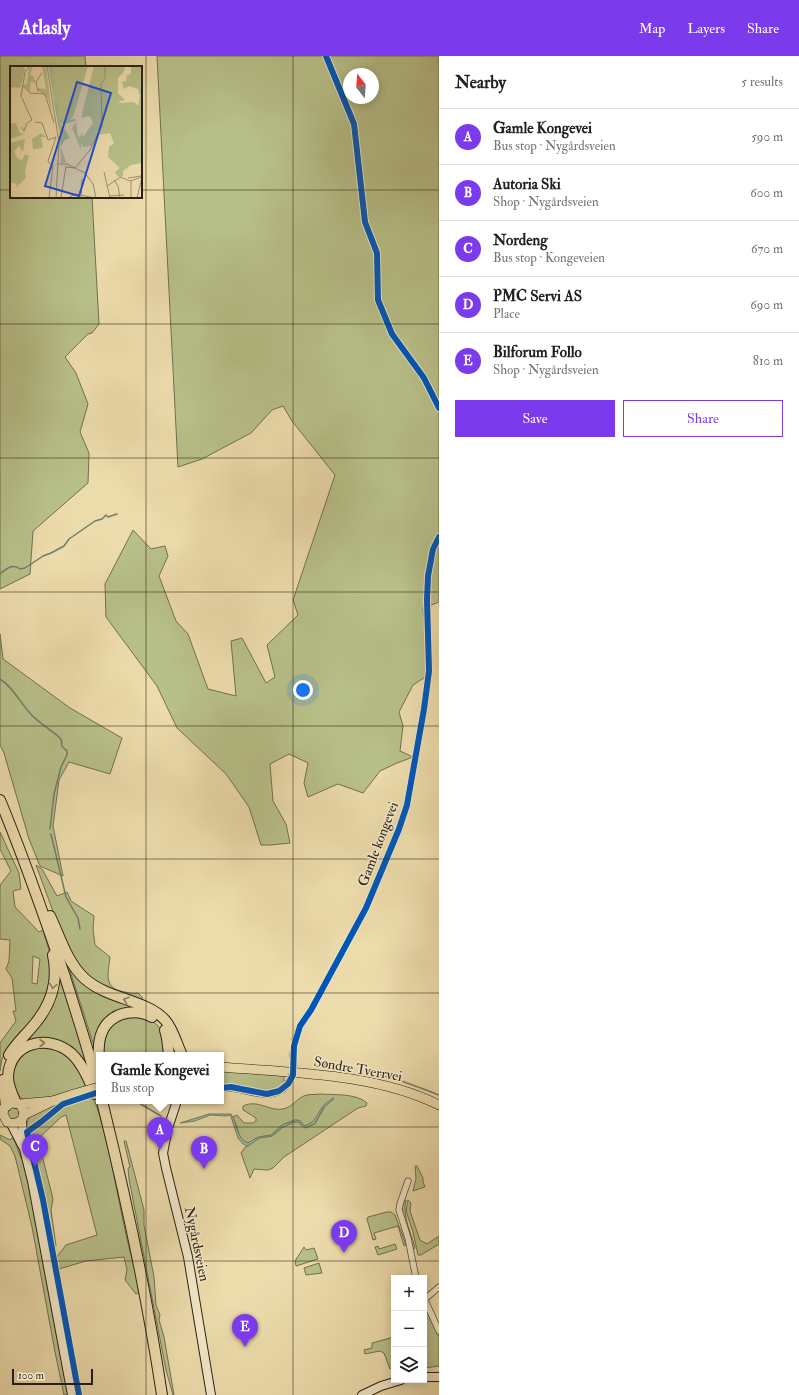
<!DOCTYPE html>
<meta charset="utf-8">
<style>
:root{--surface:#fff;--page:#f2f2f2;--text:#202124;--muted:#757577;--line:#e0e0e0;--accent:#7c3aed}
body{margin:0;font-family:"IM FELL Double Pica",serif;background:var(--page);color:var(--text)}
.controls{position:absolute;right:12px;bottom:12px;display:grid;overflow:hidden;border-radius:0px;box-shadow:0 2px 10px #0003}
.controls button{width:36px;height:36px;display:grid;place-items:center;padding:0;border:0;border-bottom:1px solid var(--line);background:var(--surface);color:var(--text);font:20px sans-serif}
.compass{position:absolute;left:343px;top:12px;width:36px;height:36px;border-radius:50%;background:var(--surface);box-shadow:0 2px 10px #0003;rotate:343deg}
.scale{position:absolute;left:12px;bottom:10px;width:81px;box-sizing:border-box;padding-left:4px;border:2px solid #2a2018;border-top:0;font-size:11px;line-height:14px;white-space:nowrap;color:#2a2018;-webkit-text-stroke:3px #f3e8c8;paint-order:stroke}
.you{position:absolute;left:303px;top:634px;width:14px;height:14px;margin:-10px;border:3px solid #fff;border-radius:50%;background:#1a73e8;box-shadow:0 0 0 6px #1a73e833}
.badge{display:grid;place-items:center;width:26px;height:26px;border-radius:50%;background:var(--accent);color:#fff;font-size:13px;font-weight:700}
.pin{position:absolute;translate:-50% -33px;filter:drop-shadow(0 1px 2px #0008)}
.pin::after{content:'';position:absolute;top:21px;width:14px;height:12px;background:inherit;clip-path:polygon(0 0,100% 0,50% 100%)}
.popup{position:absolute;left:96px;top:996px;width:128px;height:52px;box-sizing:border-box;display:grid;place-content:center;border-radius:0px;background:var(--surface);filter:drop-shadow(0 1px 3px #0005);font-size:13px;white-space:nowrap;color:var(--muted)}
.popup b{font-size:15px;color:var(--text)}
.popup::after{content:'';position:absolute;left:50%;top:100%;margin-left:-8px;border:8px solid transparent;border-top-color:var(--surface)}
.list{margin:0;padding:0;list-style:none}
h2{display:flex;justify-content:space-between;align-items:center;height:52px;margin:0;padding:0 16px;font-size:17px}
h2 small{font-size:13px;font-weight:400;color:var(--muted)}
.list li{display:grid;grid-template-columns:26px 1fr auto;gap:12px;align-items:center;box-sizing:border-box;height:56px;padding:0 16px;border-top:1px solid var(--line)}
.list b{display:block;font-size:15px;white-space:nowrap}
.list p{margin:0;font-size:13px;white-space:nowrap;color:var(--muted)}
.list em{font-size:13px;font-style:normal;color:var(--muted)}
.actions{display:flex;gap:8px;padding:12px 16px}
.actions a{flex:1;padding:9px 0;border:1px solid var(--accent);border-radius:0px;text-align:center;font-size:14px;color:var(--accent)}
.actions .main{background:var(--accent);color:#fff}
.icon{flex:none;width:22px;height:22px;fill:none;stroke:currentColor;stroke-width:2;stroke-linecap:round;stroke-linejoin:round}
.map{position:relative;flex:none;width:439px;height:1339px;overflow:hidden}
header{display:flex;align-items:center;gap:24px;box-sizing:border-box;height:56px;padding:0 20px;background:var(--accent);color:#fff}
header strong{font-size:19px}
nav{display:flex;gap:22px;margin-inline-start:auto;font-size:14px}
main{display:flex}
aside{flex:1;background:var(--surface)}
.map>svg:first-child{display:block}
</style>
<header>
<strong>Atlasly</strong>
<nav><a>Map</a><a>Layers</a><a>Share</a></nav>
</header>
<main>
<div class="map">
<svg width="439" height="1339" viewBox="0 0 439 1339">
<rect width="100%" height="100%" fill="#ecdbab"/>
<filter id="stains"><feTurbulence type="fractalNoise" baseFrequency=".005" numOctaves="4"/><feColorMatrix values="0 0 0 0 .2 0 0 0 0 .09 0 0 0 0 .02 0 0 0 .5 -.17"/></filter>
<radialGradient id="worn" r=".72"><stop offset=".6" stop-color="#630" stop-opacity="0"/><stop offset="1" stop-color="#630" stop-opacity=".3"/></radialGradient>
<g fill="#b8c089" stroke="#717050" fill-rule="evenodd">
<path d="M0,0h85l1,11h-75v130h81l7,127 -7,9 -4,1 -23,23 11,16 12,31 -8,28 9,21 -1,30 -55,48 -3,43 -30,15z"/>
<path d="M157,0h282v546l-16,6 7,66 -17,11 -14,27 4,14 -3,25 13,6 -16,6 -17,8 -17,22 -25,-9 -30,13 -4,-14 4,-20 -19,-9 -19,10 3,37 13,23 4,19 -19,2h-10l-12,-38 -23,-33 -49,-46 -20,-42 -51,-69 -1,-33 28,-54 18,19 14,-3 3,10 -9,20 17,45 12,13 20,55 28,7 -5,-55 11,-3 24,45 9,-6 -8,-32 31,-30 -5,-15 42,-125 -43,-54 -9,-15 -11,4 -21,23 -49,26 -24,8zM349,18h24v24h-24z"/>
<path d="M0,578l3,25 67,49 52,30 -12,36 -41,-12 -10,18 -6,46 10,50 -23,-10 -11,-27 -25,-86 -4,-8z"/>
<path d="M0,776l19,41 2,16 -8,2 2,16 24,25 4,-2 6,20 2,25 -1,11 -7,20 -34,42 -7,11 -2,12v-28l16,-22 -3,-10h3l-4,-33 -6,-9 3,-8 1,-21 -10,-1v-54l11,-14 -11,-22zM33,900l7,3 -3,25 -5,-1z"/>
<path d="M36,809l6,4 15,27 10,-4 4,9 23,15 -1,13 2,16 15,12c-2,17 -7,32 15,35 5,1 9,2 13,1l5,5 -9,2 -42,-20 -16,-16 -18,-39z"/>
<path d="M64,896l15,25 60,29 -27,9 -16,37z"/>
<path d="M55,902l39,125 -26,-35 -48,-1 20,-27z"/>
<path d="M135,958c27,10 26,11 30,39l-1,2h-63l4,-22 8,-11z"/>
<path d="M48,989l21,10 21,31 -55,15 -10,-1 -6,-3 -7,-14 1,-19 13,-14z"/>
<path d="M221,1015l63,5v9c-15,15 -36,0 -53,-1 -3,0 -7,1 -10,1z"/>
<path d="M319,1038c15,1 37,-1 48,9l-1,3 -8,2 -74,49 -11,11 -5,2 -14,-1 -4,9 -9,-25 5,-7h2l11,-8 13,-2 11,-9 11,-5h4l7,6 10,-4 10,-18 9,-8c-15,7 -14,23 -29,28l-5,-5 -3,-1h-3l-12,5 -11,10 -11,2 -12,6c-8,-2 -9,-9 -11,-16 -1,-4 -3,-6 -4,-10l4,-2 7,8h9l3,-2v-3l-13,-8v-4c15,-7 25,5 39,3 11,-1 15,-12 25,-14 4,-1 8,0 12,-1z"/>
<path d="M93,1040c17,46 23,95 34,143 4,18 10,35 14,53l-5,2 -11,-14 2,-10 -3,-13 -38,4 -27,8 -3,-11 10,-13 31,-10 -31,-120 -5,2 -23,22 15,60 -2,11 5,36 -3,4 -9,-57 -13,-58 2,-4 24,-22 11,-6z"/>
<path d="M58,1048l-15,14 -17,12c0,-19 17,-22 32,-26z"/>
<circle cx="13" cy="1057" r="6"/>
<path d="M0,1079l10,5 2,-2 2,1 7,19 3,1 46,236h-6l-9,-43 -23,-125 -17,-71 -5,-10 -10,-7z"/>
<path d="M124,1085h2l18,69v15l10,52 2,28 4,10 -1,5 5,17 10,58h-1l-7,-25 -37,-191 -1,-11 2,-1z"/>
<path d="M415,1110h2l6,12v4l2,5 -12,4 3,-13z"/>
<path d="M405,1144h1c-4,16 5,32 9,48l-2,2c-4,-13 -16,-39 -8,-50z"/>
<path d="M408,1144l3,3 -1,8 10,29 7,4 12,-8v8l-18,11h-3l-5,-23 -7,-21z"/>
<path d="M387,1156h4l4,3 11,30 -2,1 -6,-20 -24,7 2,6 -3,1 -6,-21 1,-2z"/>
<path d="M395,1188l2,5 -19,6 -3,-8 3,-1 1,3z"/>
<path d="M304,1191l2,3 8,-2 4,11 -22,7 -1,-5z"/>
<path d="M319,1207l3,10 -16,2 -2,-7z"/>
<path d="M424,1249l15,32v29l-15,2z"/>
<path d="M394,1281v33l-2,-2 -2,1 -6,-16 -4,-2 -15,3 -1,-4 8,-2v-5z"/>
</g>
<path fill="#9abca4" stroke="#6d7e6c" d="M333,1042l1,1c-3,3 -7,5 -10,8 -7,10 -6,17 -19,21l-7,-6h-4l-11,5 -11,9 -13,2 -11,8 -5,-2 -5,-6 -7,-21 -1,-2 -4,1 -16,-1 -15,6 -15,2 29,-9h22c6,9 6,26 17,29l10,-6 13,-2 13,-11 14,-4 7,6c12,-4 12,-14 20,-22 2,-2 6,-4 8,-6z"/>
<g fill="none" stroke-linecap="round" stroke-linejoin="round">
<g stroke="#6d7e6c" stroke-width="1.5">
<path d="M0,518c6,-5 13,-11 20,-5l5,-1 18,-12 8,-3 13,-7 5,-7 26,-18 7,-2 4,-4 2,2 9,-3"/>
<path d="M0,623c13,8 19,22 29,33 9,11 20,16 31,26 3,3 1,5 2,8 1,2 3,3 5,5v4l-6,12 -7,27 -4,35"/>
<path d="M51,778l15,63 12,21 2,11"/>
<path d="M368,1018c12,-3 58,16 71,21"/>
<path d="M139,1047l22,13"/>
</g>
<defs>
<g id="street">
<path d="M326,0l28,68 11,98 12,31 1,47 14,34 32,44 15,30"/>
<path d="M293,999l2,-15 5,-14 11,-16 55,-102 33,-79 8,-24 17,-96 5,-38 -2,-71 1,-24 5,-27 6,-12"/>
<path d="M221,1032c22,-2 43,14 62,1"/>
<path d="M408,1125l-8,23 -1,6 9,28 8,40"/>
<path d="M424,1242l15,33"/>
<path d="M425,1243l14,-12"/>
</g>
<g id="secondary">
<path d="M177,1045l-9,27 -5,25 3,15 22,89 23,138"/>
<path d="M22,1064l1,24"/>
<path d="M11,1068l13,25 8,32 40,214"/>
<path d="M424,1321h15"/>
<path d="M362,1339l19,-9 20,-6"/>
</g>
<g id="primary">
<path d="M221,1011c70,6 154,6 218,38"/>
<path d="M20,1048l4,8 -2,8 -8,4 -7,-2 -4,-8 1,-6 7,-5h5l4,1 33,-3"/>
<path d="M24,1059l29,-14 21,-7"/>
</g>
<g id="highway">
<path d="M0,744c24,58 45,118 65,177 12,38 24,75 34,113"/>
<path d="M50,860c10,21 17,46 34,62 24,22 62,21 81,42 8,9 11,22 16,33"/>
<path d="M165,974l2,8 2,17"/>
<path d="M9,999c8,-13 19,-22 28,-34 15,-19 21,-42 16,-66"/>
<path d="M99,1003c-1,-11 0,-25 7,-34 11,-14 32,-16 46,-8"/>
<path d="M3,1024l3,26"/>
<path d="M102,1045c24,97 45,195 60,294"/>
<path d="M16,1047c-4,-9 -8,-17 -8,-26 1,-35 41,-44 64,-23 11,11 17,26 23,40"/>
</g>
</defs>
<use href="#street" stroke="#5a4f3d" stroke-width="7"/>
<use href="#secondary" stroke="#2a2018" stroke-width="10"/>
<use href="#primary" stroke="#2a2018" stroke-width="10"/>
<use href="#highway" stroke="#2a2018" stroke-width="12"/>
<use href="#street" stroke="#f3e8c8" stroke-width="5.5"/>
<use href="#secondary" stroke="#f3e8c8" stroke-width="8"/>
<use href="#primary" stroke="#ecdbab" stroke-width="9"/>
<use href="#highway" stroke="#ecdbab" stroke-width="10"/>
<defs>
<path id="street-bridge" d="M283,1033c10,-10 12,-20 10,-34"/>
<path id="primary-bridge" d="M74,1038l25,-7"/>
</defs>
<use href="#street-bridge" stroke="#5a4f3d" stroke-width="7" stroke-linecap="butt"/>
<use href="#primary-bridge" stroke="#2a2018" stroke-width="10" stroke-linecap="butt"/>
<use href="#street-bridge" stroke="#f3e8c8" stroke-width="5.5"/>
<use href="#primary-bridge" stroke="#ecdbab" stroke-width="9"/>
<defs>
<g id="cycleway">
<path d="M326,0l28,68 11,98 12,31 1,47 14,34 32,44 15,30"/>
<path d="M221,1032l10,-1 36,7 12,-3 9,-7 5,-9 1,-29 6,-20 11,-16 55,-102 33,-79 8,-24 17,-96 5,-38 -2,-71 1,-24 5,-27 6,-12"/>
<path d="M79,1339l-36,-195 -16,-68 14,-10 22,-18 36,-12"/>
</g>
</defs>
<use href="#cycleway" stroke="#f3e8c8" stroke-width="8"/>
<use href="#cycleway" stroke="#0057b8" stroke-width="6"/>
</g>
<defs><path id="oneway-chevron" d="M-2-3.5L2.5 0L-2 3.5" fill="none" stroke-width="1.6" stroke-linecap="round" stroke-linejoin="round"/></defs>
<g stroke="#8b7e62">
<use href="#oneway-chevron" transform="translate(53 930) rotate(99)"/>
<use href="#oneway-chevron" transform="translate(126 944) rotate(-162)"/>
<use href="#oneway-chevron" transform="translate(42 987)"/>
</g>
<path fill="none" stroke="#2a2018" stroke-width="1" stroke-opacity="0.55" d="M146,0v1339M293,0v1339M0,134h11M141,134h298M0,268h439M0,402h439M0,536h439M0,670h439M0,803h439M0,937h439M0,1071h439M0,1205h439"/>
<g text-anchor="middle" dominant-baseline="central" stroke-width="3" stroke-linejoin="round" paint-order="stroke">
<g font-size="14" fill="#2a2018" stroke="#f3e8c8">
<text transform="translate(378 788) rotate(-69)">Gamle kongevei</text>
<text transform="translate(358 1013) rotate(10)">Søndre Tverrvei</text>
<text transform="translate(197 1188) rotate(78)">Nygårdsveien</text>
</g>
</g>
<g transform="translate(10 10)">
<rect width="132" height="132" fill="#ecdbab"/>
<path d="M0,0h13l2,3 -5,19 -10,-1zM19,0h4l-3,9 3,1 3,7 -5,-2 -1,11 -7,-7 4,-1zM32,0h4l6,49 -4,-17 -10,-7v-3l8,1zM38,0h40l-15,51 -6,6h-6l9,15 -6,2 -3,7 5,15 -5,2 -1,-28zM84,0h31l-1,6 -6,6v15l7,7 -5,1 -1,2 15,-1 4,4 2,-9 -2,-8 -9,-3 -5,3 -2,-7 4,-1 1,-6 4,-1v-8h11v97l-11,2 -8,6v5l-5,1 -3,-5 5,-4 -12,-11 1,-10 5,-4 -4,-10 -12,2 -6,11 -9,1 -2,-4v7l-9,-22 4,-6 2,14 2,1 2,-4 1,4 10,-14 -3,-7 -9,2zM0,57h6l4,10 5,1 -15,5zM31,67l5,4h-5l2,11 -10,1 -1,-10zM15,73l-2,13 -4,-6 -5,5 3,7 5,2 3,-6 4,2 -4,15 1,7 -10,9v-5l-1,2 -5,-2v-39z" fill="#b8c089"/>
<path fill="none" stroke="#9abca4" stroke-width="2" d="M41,0l2,21M45,35l4,23 6,13 -3,6M50,54l3,3 12,-3"/>
<path fill="none" stroke="#9e9070" stroke-width="1" d="M37,0l12,77 -3,55M13,20l7,7 15,1 9,29M28,26l-2,-10 6,-9M25,56l7,1 6,17 8,-3M11,61l3,4 3,-8 5,-3 -11,-24 4,-24 4,-6M40,98l-2,-3 8,-24M47,98h10l18,9 8,11 3,14M56,101l9,1 15,-18 12,-24 -1,-42 4,-6v-12M94,106l6,26M110,111l10,4 12,-4M118,112l13,-2M104,114l4,6 2,12M121,115v17M97,120l14,-9M100,130l14,-1M39,132l4,-33M51,132l5,-32M58,132l7,-4 20,4M71,132l1,-19M127,132l5,-21"/>
<path fill="#1d4ed8" fill-opacity="0.15" stroke="#1d4ed8" stroke-width="2" d="M67,16l34,11 -32,103 -34,-10z"/>
<rect width="132" height="132" fill="none" stroke="#2a2018" stroke-width="2"/>
</g>
<rect width="100%" height="100%" filter="url(#stains)"/>
<rect width="100%" height="100%" fill="url(#worn)"/>
</svg>
<div class="controls">
<button>+</button>
<button>−</button>
<button><svg class="icon" aria-label="layers" viewBox="0 0 24 24"><path d="M12 4l9 5-9 5-9-5zM3 14l9 5 9-5"/></svg></button>
</div>
<svg class="compass" viewBox="-18 -18 36 36"><path d="M0-13l5 13h-10z" fill="#e53935"/><path d="M0 13l5-13h-10z" fill="#757577"/></svg>
<div class="scale">100 m</div>
<div class="you"></div>
<div class="pin badge" style="left:160px;top:1094px">A</div>
<div class="popup"><b>Gamle Kongevei</b>Bus stop</div>
<div class="pin badge" style="left:204px;top:1113px">B</div>
<div class="pin badge" style="left:35px;top:1111px">C</div>
<div class="pin badge" style="left:344px;top:1197px">D</div>
<div class="pin badge" style="left:245px;top:1291px">E</div>
</div>
<aside>
<h2>Nearby<small>5 results</small></h2>
<ul class="list">
<li><span class="badge">A</span><div><b>Gamle Kongevei</b><p>Bus stop · Nygårdsveien</p></div><em>590 m</em></li>
<li><span class="badge">B</span><div><b>Autoria Ski</b><p>Shop · Nygårdsveien</p></div><em>600 m</em></li>
<li><span class="badge">C</span><div><b>Nordeng</b><p>Bus stop · Kongeveien</p></div><em>670 m</em></li>
<li><span class="badge">D</span><div><b>PMC Servi AS</b><p>Place</p></div><em>690 m</em></li>
<li><span class="badge">E</span><div><b>Bilforum Follo</b><p>Shop · Nygårdsveien</p></div><em>810 m</em></li>
</ul>
<div class="actions"><a class="main">Save</a><a>Share</a></div>
</aside>
</main>
